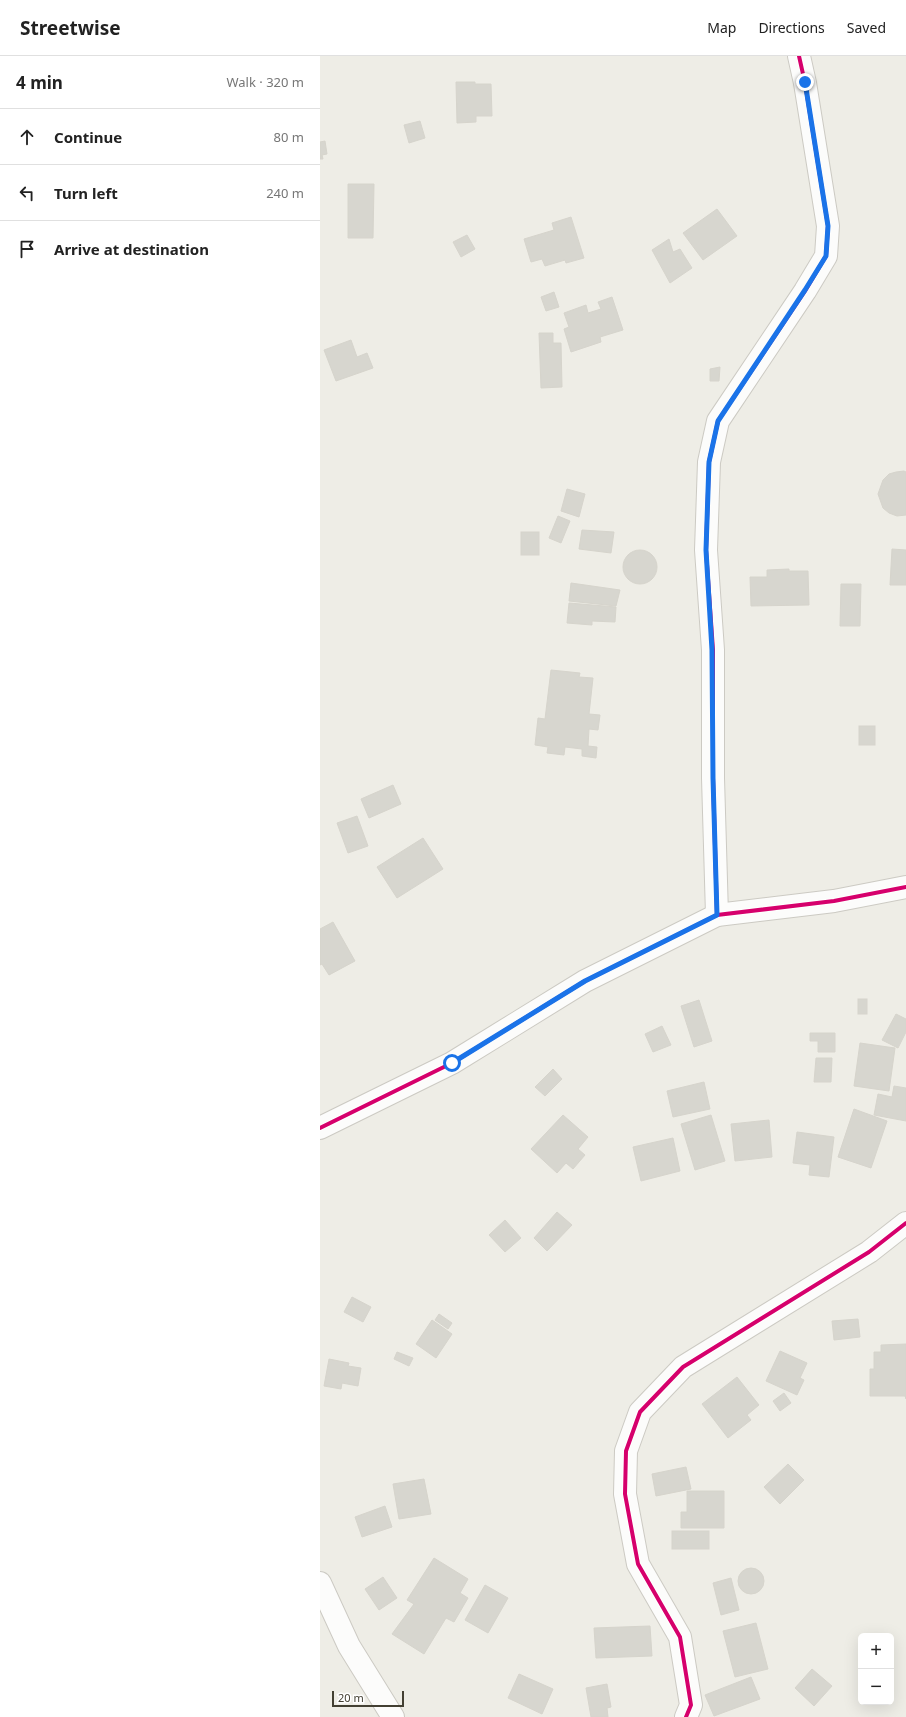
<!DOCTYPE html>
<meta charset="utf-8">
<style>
:root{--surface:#fff;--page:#f2f2f2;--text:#222;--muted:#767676;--line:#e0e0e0}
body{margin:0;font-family:"Noto Sans",sans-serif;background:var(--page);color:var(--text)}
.controls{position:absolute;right:12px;bottom:12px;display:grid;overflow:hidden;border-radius:6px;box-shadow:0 4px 16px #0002}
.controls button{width:36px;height:36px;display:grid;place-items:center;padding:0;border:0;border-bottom:1px solid var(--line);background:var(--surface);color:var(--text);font:20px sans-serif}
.scale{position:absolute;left:12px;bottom:10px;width:72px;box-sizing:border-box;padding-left:4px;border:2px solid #434033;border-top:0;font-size:11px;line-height:14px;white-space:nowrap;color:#434033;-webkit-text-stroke:3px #fff;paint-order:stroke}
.stop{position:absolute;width:12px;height:12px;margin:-9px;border:3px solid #1a73e8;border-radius:50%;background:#fff}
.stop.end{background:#1a73e8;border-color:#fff;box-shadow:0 1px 4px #0008}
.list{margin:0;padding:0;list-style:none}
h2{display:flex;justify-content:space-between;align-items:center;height:52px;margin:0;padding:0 16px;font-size:17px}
h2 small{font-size:13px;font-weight:400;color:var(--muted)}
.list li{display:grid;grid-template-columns:26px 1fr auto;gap:12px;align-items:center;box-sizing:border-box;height:56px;padding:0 16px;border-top:1px solid var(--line)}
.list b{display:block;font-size:15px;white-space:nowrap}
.list em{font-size:13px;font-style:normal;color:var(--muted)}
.icon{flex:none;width:22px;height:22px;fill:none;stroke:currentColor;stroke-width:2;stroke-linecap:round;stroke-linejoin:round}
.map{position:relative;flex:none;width:586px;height:1661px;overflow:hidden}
header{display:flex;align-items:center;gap:24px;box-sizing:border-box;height:56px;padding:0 20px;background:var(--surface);border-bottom:1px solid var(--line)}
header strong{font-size:19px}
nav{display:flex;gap:22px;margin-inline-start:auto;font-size:14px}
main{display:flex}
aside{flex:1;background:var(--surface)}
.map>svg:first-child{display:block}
</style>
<header>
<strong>Streetwise</strong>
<nav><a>Map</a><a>Directions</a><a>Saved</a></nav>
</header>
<main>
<aside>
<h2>4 min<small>Walk · 320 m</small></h2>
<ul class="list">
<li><svg class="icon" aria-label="ahead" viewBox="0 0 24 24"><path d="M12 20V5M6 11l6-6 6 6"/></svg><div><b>Continue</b></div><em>80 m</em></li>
<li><svg class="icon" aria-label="left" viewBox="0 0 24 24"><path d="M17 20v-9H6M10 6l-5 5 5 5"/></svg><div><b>Turn left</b></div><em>240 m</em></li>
<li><svg class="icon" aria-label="arrive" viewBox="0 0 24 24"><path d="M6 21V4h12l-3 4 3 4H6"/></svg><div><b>Arrive at destination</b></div></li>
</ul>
</aside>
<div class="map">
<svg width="586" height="1661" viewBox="0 0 586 1661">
<rect width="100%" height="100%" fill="#eeede6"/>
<g fill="#d7d6cf" stroke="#d6d4cc">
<path d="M136,26h19v2h16l1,32h-16v6l-19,1z"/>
<path d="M100,65l5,17 -16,5 -5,-18z"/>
<path d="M5,85l2,13 -5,1 1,4h-3v-17z"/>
<path d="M28,128h26l-1,54h-25z"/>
<path d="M397,153l20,27 -34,24 -20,-27z"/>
<path d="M251,161l13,41 -18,5 -1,-3 -20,6 -3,-7 -11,3 -7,-23 30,-9 -2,-7z"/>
<path d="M147,179l8,14 -14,8 -8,-15z"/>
<path d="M349,183l4,13 7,-3 12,19 -22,15 -18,-33z"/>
<path d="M234,236l5,15 -13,4 -5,-14z"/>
<path d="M292,241l11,33 -23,7 1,5 -30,10 -7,-23 5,-2 -5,-14 22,-8 2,8 13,-4 -3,-7z"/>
<path d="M219,277h14v10h8l1,44 -21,1z"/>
<path d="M31,284l6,17 10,-4 6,15 -37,13 -12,-31z"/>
<path d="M400,311l-1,14h-9v-12z"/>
<path d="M584,415l2,1v43l-9,1 -8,-3 -6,-5 -5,-14 5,-14 6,-6 7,-2z"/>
<path d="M247,433l18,5 -6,23 -18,-6z"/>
<path d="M238,460l12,5 -9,22 -12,-5z"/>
<path d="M262,474l32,2 -3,21 -32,-4z"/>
<rect x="201" y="476" width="18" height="23"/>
<path d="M572,493l14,1v35h-16z"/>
<circle cx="320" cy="511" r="17"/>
<path d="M469,513v2h19l1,34 -58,1 -1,-29h17v-7z"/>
<path d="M251,527l49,7 -4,16 -47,-5z"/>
<path d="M521,528h20l-1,42h-20z"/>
<path d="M249,547l47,4 -1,15 -23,-1v4l-25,-2z"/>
<path d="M231,614l29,3 -1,4 14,1 -4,36 11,1 -2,15 -9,-1 -1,17 9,1 -1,11 -14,-2v-7l-17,-2 -1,8 -17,-2 1,-6 -13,-2 3,-27 7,1z"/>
<rect x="539" y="670" width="16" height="19"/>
<path d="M73,729l8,19 -32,14 -8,-19z"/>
<path d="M37,760l11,30 -20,7 -11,-30z"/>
<path d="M103,782l20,31 -46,29 -20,-31z"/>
<path d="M13,866l22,39 -26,14 -7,-11 -2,1v-36z"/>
<rect x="538" y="943" width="9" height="15"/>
<path d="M379,944l13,41 -18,6 -13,-41z"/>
<path d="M576,958l10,5v13l-8,16 -16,-8z"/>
<path d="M342,970l9,19 -18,7 -8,-18z"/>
<path d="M490,977h25v19h-17v-11h-8z"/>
<path d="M540,987l35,5 -6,43 -35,-5z"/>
<path d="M496,1002h16l-1,24h-17z"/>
<path d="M233,1013l9,10 -17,17 -10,-9z"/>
<path d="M384,1026l6,27 -37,8 -6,-26z"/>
<path d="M574,1030l12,2v33l-32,-6 4,-21 14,3z"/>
<path d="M534,1053l33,12 -16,47 -33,-11z"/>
<path d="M243,1059l25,22 -10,12 7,6 -12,14 -7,-6 -9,10 -26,-24z"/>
<path d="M391,1059l14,46 -30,9 -14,-46z"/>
<path d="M449,1064l3,37 -37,4 -4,-37z"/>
<path d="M477,1076l37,5 -5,40 -20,-2 1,-10 -17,-2z"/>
<path d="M353,1082l7,33 -39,10 -8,-34z"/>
<path d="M237,1156l15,13 -25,26 -13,-13z"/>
<path d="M185,1164l16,18 -16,14 -16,-17z"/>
<path d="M32,1241l19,10 -8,15 -19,-10z"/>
<path d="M119,1258l13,9 -4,6 -13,-9z"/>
<path d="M538,1263l2,18 -26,3 -2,-19z"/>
<path d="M112,1264l20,14 -16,24 -20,-14z"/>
<path d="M586,1288v55l-1,-3h-35v-27h4v-17h7v-7z"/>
<path d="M460,1295l27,12 -7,15 4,2 -7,15 -31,-14z"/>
<path d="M77,1296l16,6 -4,8 -15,-7z"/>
<path d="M9,1303l20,4 -1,3 13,2 -3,18 -16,-3 -1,6 -17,-3z"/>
<path d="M417,1321l22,28 -12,10 4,5 -23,18 -26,-34z"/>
<path d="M464,1337l7,10 -11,8 -7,-10z"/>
<path d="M468,1408l16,16 -24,24 -16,-17z"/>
<path d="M366,1411l5,22 -35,7 -4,-22z"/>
<path d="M104,1423l7,35 -32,5 -6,-35z"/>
<path d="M367,1435h37v37h-43v-16h6z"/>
<path d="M65,1450l7,21 -30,10 -7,-20z"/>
<rect x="352" y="1475" width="37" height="18"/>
<path d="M114,1502l34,21 -8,14 8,5 -14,24 -8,-4 -22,36 -32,-20 22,-30 -7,-4z"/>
<circle cx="431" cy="1525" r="13"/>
<path d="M63,1521l14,21 -18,12 -14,-21z"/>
<path d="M411,1522l8,32 -18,5 -8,-32z"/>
<path d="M165,1529l23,13 -20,35 -23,-13z"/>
<path d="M436,1567l12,46 -33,8 -12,-46z"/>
<path d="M330,1570l2,30 -56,2 -2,-30z"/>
<path d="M492,1613l20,17 -18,20 -19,-18z"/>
<path d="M199,1618l34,15 -11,25 -34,-16z"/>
<path d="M431,1621l9,22 -46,17 -9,-21z"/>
<path d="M287,1628l4,23 -4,1 1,9h-17l-5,-29z"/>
</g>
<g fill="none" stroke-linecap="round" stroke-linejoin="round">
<defs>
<g id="street">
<path d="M397,859l-4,-137v-128l-7,-100 3,-88 9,-41 87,-130 21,-35 2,-30 -23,-143 -6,-27"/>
<path d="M0,1072l132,-65 133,-82 132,-66 117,-14 72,-14"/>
<path d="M0,1527l29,63 44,71"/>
<path d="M366,1661l5,-12 -11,-68 -42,-73 -13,-70 1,-43 14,-39 43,-45 186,-115 37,-29"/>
</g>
</defs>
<use href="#street" stroke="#cccac3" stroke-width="24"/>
<use href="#street" stroke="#fcfcfb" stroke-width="22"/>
<defs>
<g id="cycleway">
<path d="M397,859l-4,-137v-128l-7,-100 3,-88 9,-41 87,-130 21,-35 2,-30 -23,-143 -6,-27"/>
<path d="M0,1072l132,-65 133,-82 132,-66 117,-14 72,-14"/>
<path d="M366,1661l5,-12 -11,-68 -42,-73 -13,-70 1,-43 14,-39 43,-45 186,-115 37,-29"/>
</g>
</defs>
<use href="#cycleway" stroke="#fff" stroke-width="6"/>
<use href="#cycleway" stroke="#d6006c" stroke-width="4"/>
</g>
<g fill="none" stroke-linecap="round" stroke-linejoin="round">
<path stroke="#1a73e8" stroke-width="5" d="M132,1007l133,-82 132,-66 -4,-137 -1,-128 -6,-100 3,-88 9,-41 87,-131 21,-34 2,-30 -23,-144"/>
</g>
</svg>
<div class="controls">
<button>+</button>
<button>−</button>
</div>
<div class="scale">20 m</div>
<div class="stop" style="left:132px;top:1007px"></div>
<div class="stop end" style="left:485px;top:26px"></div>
</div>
</main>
